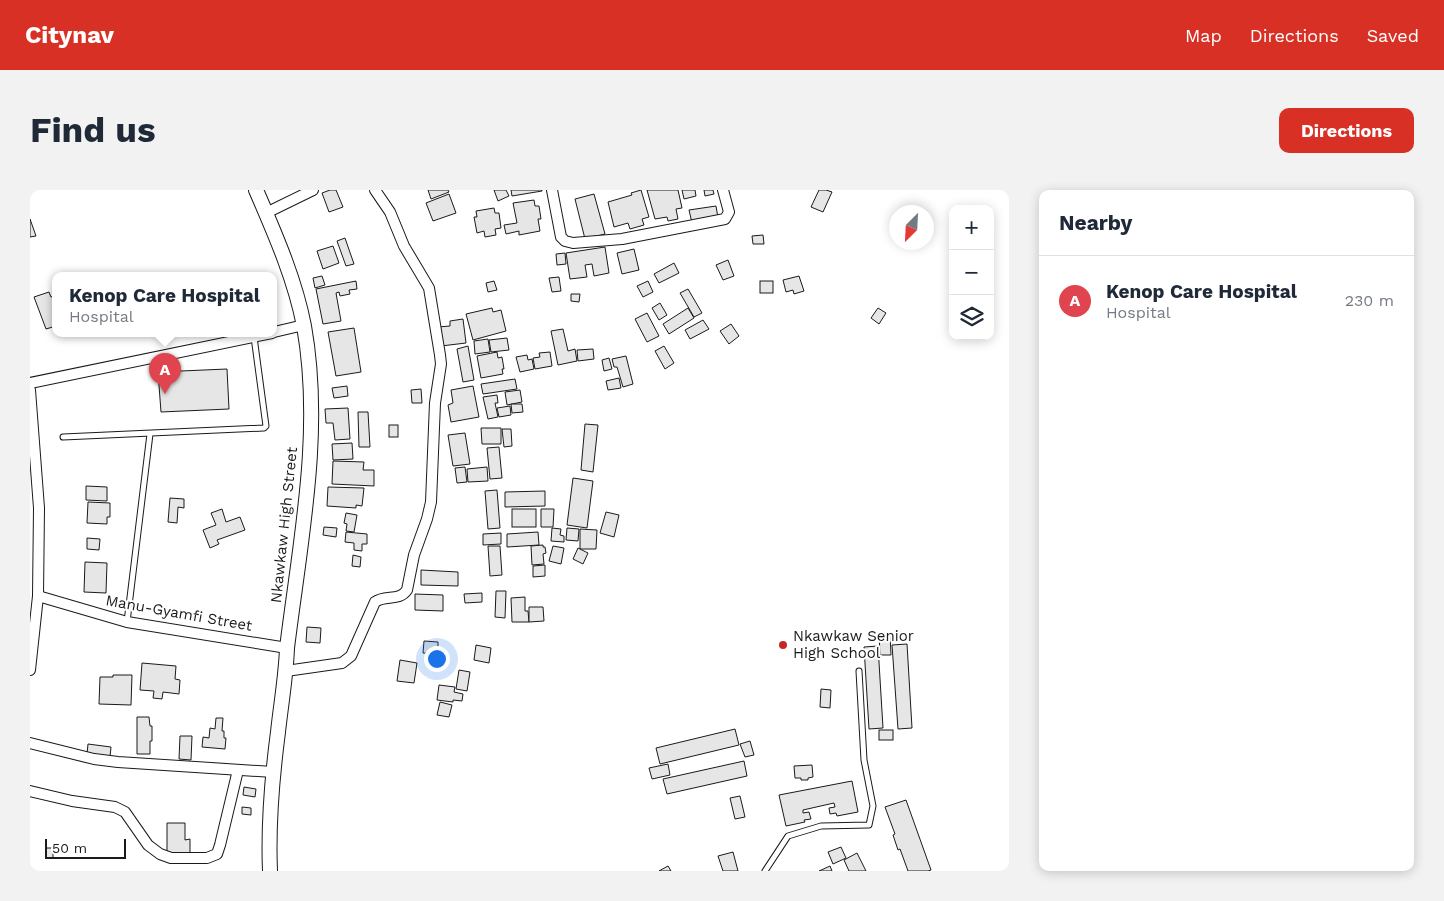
<!DOCTYPE html>
<meta charset="utf-8">
<style>
:root{--surface:#fff;--page:#f2f2f3;--text:#1f2937;--muted:#747a83;--line:#e0e1e3;--accent:#d93025}
body{margin:0;font-family:"Work Sans",sans-serif;background:var(--page);color:var(--text)}
.controls{position:absolute;right:15px;top:15px;display:grid;overflow:hidden;border-radius:10px;box-shadow:0 2px 12px #0003}
.controls button{width:45px;height:45px;display:grid;place-items:center;padding:0;border:0;border-bottom:1px solid var(--line);background:var(--surface);color:var(--text);font:25px sans-serif}
.compass{position:absolute;left:859px;top:15px;width:45px;height:45px;border-radius:50%;background:var(--surface);box-shadow:0 2px 12px #0003;rotate:204deg}
.scale{position:absolute;left:15px;bottom:12px;width:81px;box-sizing:border-box;padding-left:5px;border:2px solid #1a1a1a;border-top:0;font-size:14px;line-height:18px;white-space:nowrap;color:#1a1a1a;-webkit-text-stroke:4px #fff;paint-order:stroke}
.you{position:absolute;left:406px;top:468px;width:18px;height:18px;margin:-12px;border:4px solid #fff;border-radius:50%;background:#1a73e8;box-shadow:0 0 0 8px #1a73e833}
.badge{display:grid;place-items:center;width:32px;height:32px;border-radius:50%;background:var(--accent);color:#fff;font-size:16px;font-weight:700}
.pin{position:absolute;translate:-50% -41px;filter:drop-shadow(0 1px 2px #0008)}
.pin::after{content:'';position:absolute;top:26px;width:18px;height:15px;background:inherit;clip-path:polygon(0 0,100% 0,50% 100%)}
.popup{position:absolute;left:22px;top:82px;width:225px;height:65px;box-sizing:border-box;display:grid;place-content:center;border-radius:10px;background:var(--surface);filter:drop-shadow(0 1px 4px #0005);font-size:16px;white-space:nowrap;color:var(--muted)}
.popup b{font-size:19px;color:var(--text)}
.popup::after{content:'';position:absolute;left:50%;top:100%;margin-left:-10px;border:10px solid transparent;border-top-color:var(--surface)}
.list{margin:0;padding:0;list-style:none}
h2{display:flex;justify-content:space-between;align-items:center;height:65px;margin:0;padding:0 20px;font-size:21px}
h2 small{font-size:16px;font-weight:400;color:var(--muted)}
.list li{display:grid;grid-template-columns:32px 1fr auto;gap:15px;align-items:center;box-sizing:border-box;height:90px;padding:0 20px;border-top:1px solid var(--line)}
.list b{display:block;font-size:19px;white-space:nowrap}
.list p{margin:0;font-size:16px;white-space:nowrap;color:var(--muted)}
.list em{font-size:16px;font-style:normal;color:var(--muted)}
.icon{flex:none;width:28px;height:28px;fill:none;stroke:currentColor;stroke-width:2;stroke-linecap:round;stroke-linejoin:round}
.map{position:relative;flex:none;width:979px;height:681px;overflow:hidden;border-radius:10px}
header{display:flex;align-items:center;gap:30px;box-sizing:border-box;height:70px;padding:0 25px;background:var(--accent);color:#fff}
header strong{font-size:24px}
nav{display:flex;gap:28px;margin-inline-start:auto;font-size:18px}
.intro{display:flex;align-items:center;justify-content:space-between;box-sizing:border-box;height:120px;padding:0 30px}
h1{margin:0;font-size:35px}
.button{padding:12px 22px;border-radius:10px;background:var(--accent);color:#fff;font-size:18px;font-weight:700}
main{display:flex;gap:30px;padding:0 30px}
aside{flex:1;background:var(--surface);border-radius:10px;box-shadow:0 2px 12px #0003}
.map>svg:first-child{display:block}
</style>
<header>
<strong>Citynav</strong>
<nav><a>Map</a><a>Directions</a><a>Saved</a></nav>
</header>
<div class="intro"><h1>Find us</h1><a class="button">Directions</a></div>
<main>
<div class="map">
<svg width="979" height="681" viewBox="0 0 979 681">
<rect width="100%" height="100%" fill="#fff"/>
<g fill="#e6e6e6" stroke="#1a1a1a">
<path d="M300,0h6l7,17 -14,5 -7,-19z"/>
<path d="M398,0h20l1,2 -18,7z"/>
<path d="M464,0h12l3,6 -11,5z"/>
<path d="M481,0h31v1l-30,5z"/>
<path d="M611,0l8,27 -7,2 2,6 -14,4 -2,-6 -14,4 -6,-25 24,-7 -1,-2z"/>
<path d="M617,0h31l4,18 -6,1 2,10 -10,2 -1,-4 -12,2z"/>
<path d="M652,0h13l1,6 -12,3z"/>
<path d="M674,0h9l1,4 -9,2z"/>
<path d="M789,0h7l6,2 -9,20 -12,-5z"/>
<path d="M419,4l7,19 -23,8 -7,-18z"/>
<path d="M564,4l11,40 -20,5 -10,-40z"/>
<path d="M504,10l1,6h4l2,13h-3l2,12 -21,4v-4l-13,3 -2,-9 13,-2 -4,-20z"/>
<path d="M686,16l2,12 -26,5 -3,-13z"/>
<path d="M464,18l1,5h4l2,15 -6,1 1,6 -11,2 -1,-6 -7,2 -3,-16h3l-1,-6z"/>
<path d="M0,29l6,17 -6,1z"/>
<path d="M733,45l1,9h-11l-1,-8z"/>
<path d="M315,48l9,26 -8,2 -9,-25z"/>
<path d="M303,56l6,17 -16,6 -6,-18z"/>
<path d="M575,57l4,26 -15,3 -2,-12 -7,1 2,12 -17,2 -4,-26z"/>
<path d="M604,59l5,21 -17,4 -5,-21z"/>
<path d="M535,63l1,11 -9,1 -1,-11z"/>
<path d="M698,70l6,16 -11,4 -7,-15z"/>
<path d="M644,73l5,10 -20,10 -5,-9z"/>
<path d="M292,86l3,9 -10,3 -2,-10z"/>
<path d="M769,86l5,15 -10,3 -1,-4 -7,2 -3,-12z"/>
<path d="M529,87l2,14 -9,1 -3,-14z"/>
<path d="M326,91l1,8 -8,1 1,4 -10,2 -1,-4 -3,1 5,28 -18,3 -7,-35z"/>
<path d="M464,91l3,9 -9,2 -2,-9z"/>
<path d="M618,91l5,11 -10,5 -6,-11z"/>
<rect x="730" y="91" width="13" height="12"/>
<path d="M658,99l14,24 -8,4 -14,-24z"/>
<path d="M19,102l2,5 3,-1 2,6v24l-10,3 -12,-32z"/>
<path d="M541,104h9l-1,8 -8,-1z"/>
<path d="M630,113l7,12 -8,5 -7,-12z"/>
<path d="M462,118l1,4 8,-2 5,21 -33,9 -7,-26z"/>
<path d="M658,118l6,10 -25,16 -6,-10z"/>
<path d="M848,118l8,5 -7,11 -8,-6z"/>
<path d="M617,123l12,23 -12,6 -12,-23z"/>
<path d="M433,129l3,24 -25,3 -3,-19 12,-1v-5z"/>
<path d="M673,130l6,9 -19,10 -5,-9z"/>
<path d="M701,134l8,12 -10,8 -9,-13z"/>
<path d="M324,138l7,44 -25,4 -8,-44z"/>
<path d="M533,139l5,22 7,-2 2,12 -19,4 -7,-34z"/>
<path d="M477,148l2,12 -18,2 -2,-12z"/>
<path d="M458,149l2,13 -15,2 -1,-13z"/>
<path d="M438,156l6,34 -11,2 -6,-33z"/>
<path d="M634,156l10,17 -9,6 -10,-18z"/>
<path d="M563,159l1,10 -16,2 -1,-11z"/>
<path d="M467,162l1,6 4,-1 2,12h-2l1,5 -22,4 -4,-22z"/>
<path d="M520,162l2,14 -17,3 -2,-11 7,-1 -1,-4z"/>
<path d="M497,165l1,5 4,-1 2,10 -14,3 -4,-15z"/>
<path d="M596,166l7,28 -10,3 -6,-20h-3l-2,-8z"/>
<path d="M579,168l3,11 -8,2 -2,-11z"/>
<path d="M197,179l2,40 -68,3 -3,-40z"/>
<path d="M589,188l2,10 -13,2 -2,-9z"/>
<path d="M485,189l2,10 -34,5 -2,-10z"/>
<path d="M317,196l1,10 -14,2 -2,-10z"/>
<path d="M443,196l6,31 -28,5 -3,-17 5,-2 -2,-13z"/>
<path d="M391,199l1,14h-10l-1,-13z"/>
<path d="M490,200l2,12 -15,3 -2,-13z"/>
<path d="M467,205l1,8h-3l3,14 -10,2 -5,-22z"/>
<path d="M481,214h11l1,8 -11,1z"/>
<path d="M480,216l1,9 -12,2 -2,-9z"/>
<path d="M318,218l2,31 -15,1 -2,-17h-7l-1,-14z"/>
<path d="M328,222h10l2,35h-11z"/>
<path d="M555,234l13,1 -5,47 -12,-2z"/>
<rect x="359" y="235" width="9" height="12"/>
<path d="M451,238h20v16h-19z"/>
<path d="M472,239h9l1,17 -8,1z"/>
<path d="M435,243l5,31 -17,2 -5,-31z"/>
<path d="M322,253l1,16 -20,1 -1,-16z"/>
<path d="M469,257l3,31 -12,1 -3,-31z"/>
<path d="M303,271l31,1 -1,8h11v16l-42,-2z"/>
<path d="M435,277l2,15 -10,1 -2,-15z"/>
<path d="M457,277l1,14 -20,1 -1,-13z"/>
<path d="M543,288l20,3 -6,47 -20,-3z"/>
<path d="M56,296l21,1v14l-21,-1z"/>
<path d="M298,297l36,1 -2,18 -6,-1v3l-29,-2z"/>
<path d="M467,300l3,38 -12,1 -3,-38z"/>
<path d="M515,301v15l-40,1v-15z"/>
<path d="M140,308l14,1v9l-6,-1 -1,16 -9,-1z"/>
<path d="M58,312l22,1v14h-3v7l-20,-1z"/>
<path d="M192,319l4,13 14,-5 5,13 -28,10 2,4 -9,4 -7,-18 13,-5 -5,-12z"/>
<rect x="482" y="319" width="24" height="18"/>
<path d="M511,319h13l-1,18h-12z"/>
<path d="M576,322l13,3 -5,22 -14,-4z"/>
<path d="M316,323l11,2 -3,17 -8,-1 1,-7 -3,-1z"/>
<path d="M294,337l13,1 -1,9 -13,-2z"/>
<path d="M522,338l9,1 -1,6 4,1v6l-13,-1z"/>
<path d="M537,338l12,1 -1,12 -12,-1z"/>
<path d="M550,339l17,1 -1,19h-16z"/>
<path d="M316,342l21,2v10h-5v7l-8,-1v-7l-9,-1z"/>
<path d="M508,342l1,13 -32,2v-13z"/>
<path d="M471,343v11l-18,1v-11z"/>
<path d="M57,348l13,1 -1,11 -12,-1z"/>
<path d="M513,355v2h2l1,6 -3,1 1,10 -12,1 -1,-19z"/>
<path d="M458,356h12l2,29 -12,1z"/>
<path d="M523,356l11,2 -3,16 -12,-3z"/>
<path d="M548,358l10,5 -5,11 -10,-5z"/>
<path d="M323,365l8,2 -1,10 -8,-1z"/>
<path d="M55,372l22,1 -1,30 -22,-1z"/>
<path d="M515,375v11l-12,1v-11z"/>
<path d="M391,380l37,2v14l-37,-1z"/>
<path d="M466,401h10l-1,27 -10,-1z"/>
<path d="M452,403v9l-17,1 -1,-9z"/>
<path d="M385,404l28,1v16l-28,-1z"/>
<path d="M495,407v14h3l1,11h-17l-1,-24z"/>
<path d="M499,417h14l1,14 -15,1z"/>
<path d="M277,437l14,1 -1,15 -14,-1z"/>
<path d="M849,443h11l1,22h-11z"/>
<path d="M394,451l14,1v12l-15,-1z"/>
<path d="M877,454l5,84 -14,1 -6,-84z"/>
<path d="M446,455l15,3 -2,15 -15,-3z"/>
<path d="M848,456l5,82 -14,1 -5,-82z"/>
<path d="M370,470l17,3 -3,20 -17,-2z"/>
<path d="M112,473l34,3 -1,13 5,1 -1,14 -16,-2 -1,7 -9,-1 1,-7 -14,-1z"/>
<path d="M429,480l11,2 -3,19 -11,-2z"/>
<path d="M83,485h19l-1,30 -32,-1 1,-27h13z"/>
<path d="M409,495l16,2 -1,5 9,2 -1,7 -9,-1v2l-16,-2z"/>
<path d="M791,499l10,1 -1,18 -10,-1z"/>
<path d="M410,512l12,3 -3,12 -12,-2z"/>
<path d="M107,527h12l1,9h2v15h-2v13h-13z"/>
<path d="M186,528h7l-1,13h2v7h2l-1,11 -23,-2 1,-10 6,1 1,-10 5,1z"/>
<path d="M705,539l4,16 -79,19 -4,-16z"/>
<rect x="849" y="540" width="14" height="10"/>
<path d="M150,546h12l-1,24 -12,-1z"/>
<path d="M720,551l4,14 -9,2 -5,-13z"/>
<path d="M58,554l23,3 -1,10 -23,-3z"/>
<path d="M714,571l3,15 -80,18 -4,-15z"/>
<path d="M638,574l2,11 -18,4 -3,-11z"/>
<path d="M782,575l1,12 -5,1v2h-7v-2h-6l-1,-12z"/>
<path d="M822,591l6,31 -21,4 -1,-3 -6,1 -1,-6 6,-1 -1,-4 -31,7v3l6,-1 2,7 -7,1 1,2 -19,4 -7,-31z"/>
<path d="M214,597l12,2 -1,8 -12,-2z"/>
<path d="M710,606l5,21 -10,2 -5,-21z"/>
<path d="M876,610l25,70 -3,1h-20l-8,-22 -2,1 -5,-15 2,-1 -10,-27z"/>
<path d="M212,617l9,1v7l-9,-1z"/>
<path d="M137,633h18v17l5,-1v16h-23z"/>
<path d="M811,657l5,11 -13,6 -5,-12z"/>
<rect x="16" y="658" width="7" height="10"/>
<path d="M703,662l5,19h-15l-5,-15z"/>
<path d="M827,663l9,18h-17l-5,-11z"/>
<path d="M638,676l3,5h-12z"/>
<path d="M800,676l2,5h-13z"/>
</g>
<g fill="none" stroke-linecap="round" stroke-linejoin="round">
<defs>
<g id="lane">
<path d="M33,247l201,-9 2,-2 -12,-89"/>
<path d="M97,432l23,-188"/>
<path d="M735,681l23,-35 33,-10 48,-1 4,-19 -9,-46 -5,-89"/>
</g>
<g id="street">
<path d="M522,0l9,47 4,4 8,2 49,-4 103,-20 4,-7 -6,-22"/>
<path d="M236,23l47,-23"/>
<path d="M244,142l30,-7"/>
<path d="M0,193l242,-50"/>
<path d="M0,200l9,118 -1,88 -8,74"/>
<path d="M8,406l89,26 160,26"/>
<path d="M256,481l56,-8 9,-7 24,-54c10,-8 24,0 32,-12l7,-35 13,-36 4,-17 4,-99 6,-39 -1,-9 -11,-67 -25,-42 -14,-34 -15,-22"/>
<path d="M0,553l64,16 24,3 155,10"/>
<path d="M0,601l42,10 43,6 10,5 23,33 12,9 11,4h36l10,-4 3,-9 18,-75"/>
</g>
<path id="secondary" d="M226,0c19,44 39,89 48,136 19,106 -4,216 -17,322 -1,28 -6,56 -9,84 -6,46 -10,92 -8,139"/>
</defs>
<use href="#lane" stroke="#1a1a1a" stroke-width="7"/>
<use href="#street" stroke="#1a1a1a" stroke-width="12"/>
<use href="#secondary" stroke="#1a1a1a" stroke-width="16"/>
<use href="#lane" stroke="#fff" stroke-width="5"/>
<use href="#street" stroke="#fff" stroke-width="10"/>
<use href="#secondary" stroke="#fff" stroke-width="14"/>
</g>
<circle fill="#c62828" stroke="#fff" stroke-width="2" cx="753" cy="455" r="5"/>
<g text-anchor="middle" dominant-baseline="central" stroke-width="4" stroke-linejoin="round" paint-order="stroke">
<g font-size="15" fill="#1a1a1a" stroke="#fff">
<text transform="translate(254 335) rotate(-84)">Nkawkaw High Street</text>
<text transform="translate(149 423) rotate(10)">Manu-Gyamfi Street</text>
</g>
<g font-size="15" fill="#1a1a1a" stroke="#fff" text-anchor="start">
<text x="763" y="446">Nkawkaw Senior<tspan x="763" dy="17">High School</tspan></text>
</g>
</g>
</svg>
<div class="controls">
<button>+</button>
<button>−</button>
<button><svg class="icon" aria-label="layers" viewBox="0 0 24 24"><path d="M12 4l9 5-9 5-9-5zM3 14l9 5 9-5"/></svg></button>
</div>
<svg class="compass" viewBox="-18 -18 36 36"><path d="M0-13l5 13h-10z" fill="#e53935"/><path d="M0 13l5-13h-10z" fill="#747a83"/></svg>
<div class="scale">50 m</div>
<div class="you"></div>
<div class="pin badge" style="left:135px;top:204px;background:#e0444e">A</div>
<div class="popup"><b>Kenop Care Hospital</b>Hospital</div>
</div>
<aside>
<h2>Nearby<small></small></h2>
<ul class="list">
<li><span class="badge" style="background:#e0444e">A</span><div><b>Kenop Care Hospital</b><p>Hospital</p></div><em>230 m</em></li>
</ul>
</aside>
</main>
